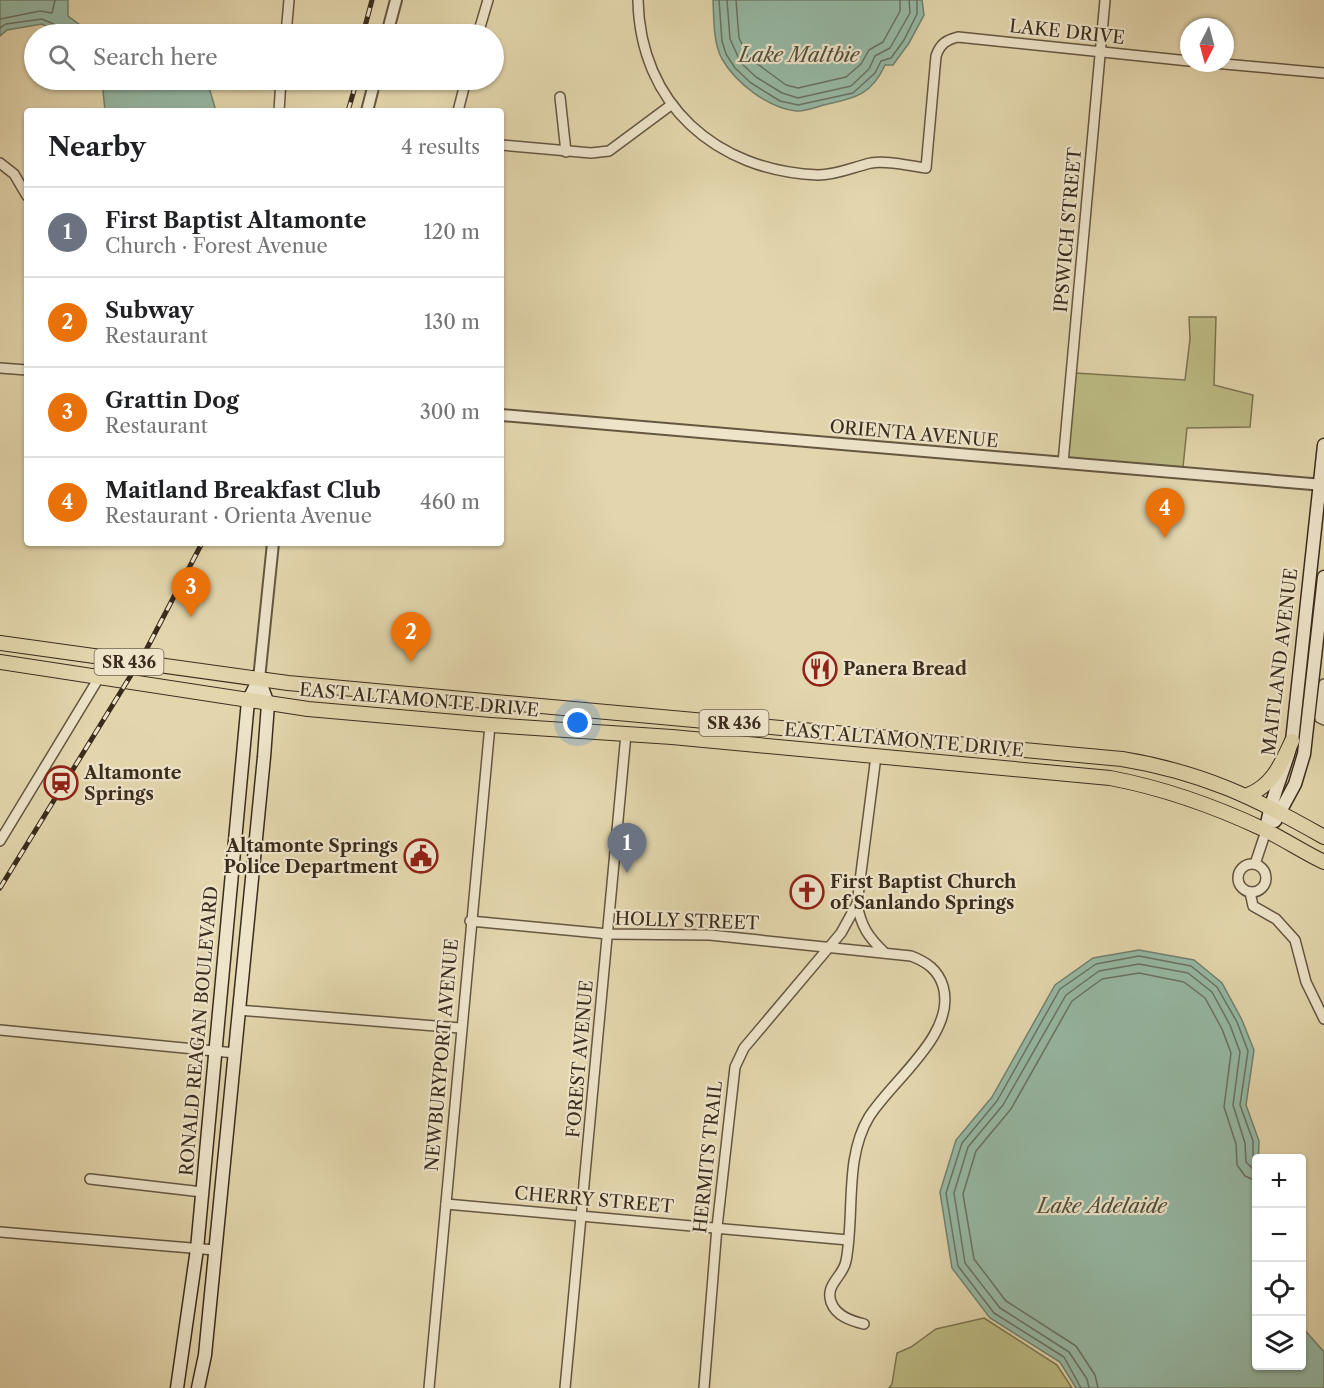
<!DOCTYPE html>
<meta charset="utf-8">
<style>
:root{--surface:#fff;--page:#f2f2f2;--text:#202124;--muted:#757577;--line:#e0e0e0;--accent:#db2777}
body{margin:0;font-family:"Libre Caslon Text",serif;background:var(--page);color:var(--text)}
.controls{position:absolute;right:18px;bottom:18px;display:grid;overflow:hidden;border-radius:6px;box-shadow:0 2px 4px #0004}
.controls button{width:54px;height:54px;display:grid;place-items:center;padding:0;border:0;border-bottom:2px solid var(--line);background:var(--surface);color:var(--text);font:30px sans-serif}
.compass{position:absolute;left:1180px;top:18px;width:54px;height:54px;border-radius:50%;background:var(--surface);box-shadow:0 2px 4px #0004;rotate:186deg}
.you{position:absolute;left:578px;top:723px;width:21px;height:21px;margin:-15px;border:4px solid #fff;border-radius:50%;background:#1a73e8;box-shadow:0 0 0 9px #1a73e833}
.badge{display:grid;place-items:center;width:39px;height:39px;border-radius:50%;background:var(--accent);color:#fff;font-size:20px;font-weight:700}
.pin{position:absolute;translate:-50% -50px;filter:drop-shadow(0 2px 3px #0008)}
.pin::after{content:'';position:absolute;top:32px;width:21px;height:18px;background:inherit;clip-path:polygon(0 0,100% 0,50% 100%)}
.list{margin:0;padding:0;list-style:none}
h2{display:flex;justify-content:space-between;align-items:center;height:78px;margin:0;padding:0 24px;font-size:26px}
h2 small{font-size:20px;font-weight:400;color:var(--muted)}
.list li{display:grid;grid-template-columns:39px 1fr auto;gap:18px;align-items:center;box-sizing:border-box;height:90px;padding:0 24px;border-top:2px solid var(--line)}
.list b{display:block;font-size:22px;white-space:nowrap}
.list p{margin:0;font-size:20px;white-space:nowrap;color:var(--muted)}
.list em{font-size:20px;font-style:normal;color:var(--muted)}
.icon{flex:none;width:33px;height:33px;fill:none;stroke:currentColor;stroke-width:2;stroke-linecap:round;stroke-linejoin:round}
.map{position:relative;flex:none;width:1324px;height:1388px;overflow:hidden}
.search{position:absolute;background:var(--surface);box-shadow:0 2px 4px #0004;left:24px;top:24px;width:480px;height:66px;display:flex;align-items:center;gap:15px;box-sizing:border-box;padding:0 21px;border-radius:33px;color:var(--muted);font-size:22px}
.panel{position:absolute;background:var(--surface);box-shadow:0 2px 4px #0004;left:24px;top:108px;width:480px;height:438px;border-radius:6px}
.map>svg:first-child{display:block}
</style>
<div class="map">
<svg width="1324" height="1388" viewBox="0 0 1324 1388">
<rect width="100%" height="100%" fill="#e3d6ad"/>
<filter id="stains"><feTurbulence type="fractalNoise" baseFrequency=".00333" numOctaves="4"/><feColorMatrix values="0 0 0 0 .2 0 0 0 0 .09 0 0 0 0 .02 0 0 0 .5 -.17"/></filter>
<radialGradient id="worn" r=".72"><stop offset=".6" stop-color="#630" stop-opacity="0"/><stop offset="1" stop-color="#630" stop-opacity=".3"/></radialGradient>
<g fill="#bcbb84" stroke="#7b7450" stroke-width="1.5">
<path d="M1189,317h27l-2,68 39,10 -3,32 -63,1 -4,39 -115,-9 8,-85 109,7 5,-41z"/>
<path d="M984,1318l73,47 15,23h-183l3,-4 5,-31 14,-6 25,-18z"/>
</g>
<g fill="#96b9a6" stroke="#71816f" stroke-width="1.5">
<path d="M0,0h68v16l24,18h-31l-19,-10 -35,6 -7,6z"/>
<path d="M713,0h209l2,15 -15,28 -16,22h-8c-13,29 -29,33 -57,39 -10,2 -22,8 -32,7 -28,-3 -60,-28 -74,-52 -9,-17 -8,-40 -9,-59z"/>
<path d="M102,80h100l8,11 6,20h-111z"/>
<path d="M1139,950l55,10 28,23 20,37 12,30 -8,55 13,36 -4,123 1,102h46v-39l22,25v36h-248l-16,-26 -70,-44 -38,-50 -12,-76 16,-52 36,-43 63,-112 38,-27z"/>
</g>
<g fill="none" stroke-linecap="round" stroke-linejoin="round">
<g stroke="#687262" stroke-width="1.5">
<path d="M719,0l3,41 4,13 9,14 16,15 29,18 18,4 55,-12 22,-20 6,-12 10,-3 13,-18 13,-26v-14"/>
<path d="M727,0l3,39 11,24 15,14 26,16 16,5 53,-12 18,-17 6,-13 15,-8 20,-35 -1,-13"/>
<path d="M736,0l3,38 9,19 38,28 12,3 48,-11 15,-13 8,-14 14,-8 17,-31v-11"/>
<path d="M0,19l40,-8 12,2 3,-13"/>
<path d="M0,28l6,-4 36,-5 18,8 2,7"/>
<path d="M1081,1388l-17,-31 -70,-44 -36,-47 -12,-73 16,-50 35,-42 63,-112 36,-25 43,-8 52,10 26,21 20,35 11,29 -8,54 13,36v18l3,5"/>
<path d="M1089,1388l-2,-9 -18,-27 -69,-44 -35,-45 -11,-70 14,-46 35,-42 63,-110 33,-24 40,-7 49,9 24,19 18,33 10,27 -7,53 12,38 1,19 10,10"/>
<path d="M1098,1388l-3,-13 -19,-29 -70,-45 -32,-42 -11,-65 13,-43 35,-42 61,-108 30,-22 37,-6 45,9 21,16 17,31 9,24 -7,54 12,37 1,21 8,11 11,5"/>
</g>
<defs>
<g id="minor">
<path d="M638,0c2,104 78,171 180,175 19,0 35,-8 53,-12 16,-3 38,3 55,5l10,-112c4,-12 10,-16 22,-19l231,24"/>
<path d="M286,34l3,-34"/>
<path d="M478,34l10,-34"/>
<path d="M1213,63l111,10"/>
<path d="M560,97l6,55"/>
<path d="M279,111l2,-31"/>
<path d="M458,111l8,-31"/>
<path d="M501,145l90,8 18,-2 62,-46"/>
<path d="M0,163l14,11 13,22"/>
<path d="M0,368l27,2"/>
<path d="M1063,463l42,-463"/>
<path d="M1324,684l-4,34 4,2"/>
<path d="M0,841l100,-165"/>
<path d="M1255,864l11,-33"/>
<circle cx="1252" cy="878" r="14"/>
<path d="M1250,892l3,14 23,13 19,21 11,42 18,37"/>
<path d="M857,904c4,22 11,33 28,49"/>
<path d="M470,921l138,13 102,1 201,21c16,6 27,14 32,30 14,48 -51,94 -74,131 -25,41 -14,98 -23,144 -3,16 -21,23 -15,41 5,14 20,19 33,22"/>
<path d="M238,1010l222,18"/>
<path d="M0,1030l235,23"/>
<path d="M90,1179l112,13"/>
<path d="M446,1204l402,36"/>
<path d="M0,1232l215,18"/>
<path d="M429,1388l61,-663"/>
<path d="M565,1388l61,-654"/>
<path d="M704,1388l13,-161 18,-160 9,-19 97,-115 16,-29 19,-148"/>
</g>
<g id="tertiary">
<path d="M387,34l9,-34"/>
<path d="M367,111l8,-31"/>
<path d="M501,415l823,70"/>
<path d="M259,679l14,-136"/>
</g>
<g id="secondary">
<path d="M1275,821l20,-37 9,-30 20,-177"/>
<path d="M1266,831c4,-32 18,-59 26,-90l32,-296"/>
<path d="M177,1388l20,-139 51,-548 11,-22"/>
<path d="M198,1388l7,-33 59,-598 4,-53 -9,-25"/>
</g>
<g id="primary">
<path d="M0,643l288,40 834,76c79,13 132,38 202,78"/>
<path d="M0,662l308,47 182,16 182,12 438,41c53,10 104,28 153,51 21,10 40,23 61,33"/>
<path d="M1248,795c25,-10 33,-31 44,-54"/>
</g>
</defs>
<use href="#minor" stroke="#645641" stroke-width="12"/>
<use href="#tertiary" stroke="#645641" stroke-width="14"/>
<use href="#secondary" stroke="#3a2c1d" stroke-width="15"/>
<use href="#primary" stroke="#3a2c1d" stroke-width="16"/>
<use href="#minor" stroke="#ede4ca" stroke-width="9"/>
<use href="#tertiary" stroke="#ede4ca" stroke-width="10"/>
<use href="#secondary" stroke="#ede4ca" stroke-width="12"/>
<use href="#primary" stroke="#e3d6ad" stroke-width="14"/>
<defs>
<g id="rail">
<path d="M363,34l9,-34"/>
<path d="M348,111l9,-31"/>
<path d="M0,888l144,-234 58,-111"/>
</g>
</defs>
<use href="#rail" stroke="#3a2c1d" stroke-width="5"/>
<use href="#rail" stroke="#ede4ca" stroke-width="3" stroke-dasharray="9" stroke-linecap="butt"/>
</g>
<defs>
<symbol id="restaurant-ring" viewBox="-11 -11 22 22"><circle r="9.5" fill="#ede4ca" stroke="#8f2418" stroke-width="1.5"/><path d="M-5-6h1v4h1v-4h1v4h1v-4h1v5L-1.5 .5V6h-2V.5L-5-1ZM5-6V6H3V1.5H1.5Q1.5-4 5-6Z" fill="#8f2418"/></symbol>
<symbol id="station-ring" viewBox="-11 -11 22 22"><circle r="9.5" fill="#ede4ca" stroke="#8f2418" stroke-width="1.5"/><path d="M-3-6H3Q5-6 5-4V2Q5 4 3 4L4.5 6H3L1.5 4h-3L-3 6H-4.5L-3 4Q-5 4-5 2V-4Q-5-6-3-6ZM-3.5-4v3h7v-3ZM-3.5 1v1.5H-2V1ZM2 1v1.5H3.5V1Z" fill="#8f2418"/></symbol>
<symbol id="civic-ring" viewBox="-11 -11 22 22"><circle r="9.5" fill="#ede4ca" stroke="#8f2418" stroke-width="1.5"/><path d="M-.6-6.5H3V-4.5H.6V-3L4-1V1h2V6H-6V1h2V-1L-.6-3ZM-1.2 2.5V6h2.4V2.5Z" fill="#8f2418"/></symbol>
<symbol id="church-ring" viewBox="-11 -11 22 22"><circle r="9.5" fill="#ede4ca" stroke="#8f2418" stroke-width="1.5"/><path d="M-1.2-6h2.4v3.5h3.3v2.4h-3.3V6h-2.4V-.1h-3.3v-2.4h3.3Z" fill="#8f2418"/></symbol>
</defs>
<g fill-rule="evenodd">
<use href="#restaurant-ring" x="801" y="650" width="38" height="38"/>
<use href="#station-ring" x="42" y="764" width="38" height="38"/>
<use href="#civic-ring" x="402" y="837" width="38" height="38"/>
<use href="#church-ring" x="788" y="873" width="38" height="38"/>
</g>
<g text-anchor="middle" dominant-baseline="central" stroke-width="4.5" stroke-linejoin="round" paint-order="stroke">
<g fill="#ede4ca" stroke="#706351" stroke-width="1.5">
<rect x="94.5" y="649" width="69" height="26" rx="4.5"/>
<rect x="699.5" y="710" width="69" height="26" rx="4.5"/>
</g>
<g font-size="16" font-weight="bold" fill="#3a2c1d">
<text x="129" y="662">SR 436</text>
<text x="734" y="723">SR 436</text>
</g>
<g font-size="18" fill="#3a2c1d" stroke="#ede4ca">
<text transform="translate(1067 32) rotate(6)">LAKE DRIVE</text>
<text transform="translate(1068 230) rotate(-85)">IPSWICH STREET</text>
<text transform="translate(914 434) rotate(5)">ORIENTA AVENUE</text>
<text transform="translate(1280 662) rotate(-83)">MAITLAND AVENUE</text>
<text transform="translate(419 700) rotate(5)">EAST ALTAMONTE DRIVE</text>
<text transform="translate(904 740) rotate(5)">EAST ALTAMONTE DRIVE</text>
<text transform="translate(687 921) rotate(2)">HOLLY STREET</text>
<text transform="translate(199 1031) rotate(-85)">RONALD REAGAN BOULEVARD</text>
<text transform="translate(442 1055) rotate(-85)">NEWBURYPORT AVENUE</text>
<text transform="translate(580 1059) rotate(-85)">FOREST AVENUE</text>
<text transform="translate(708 1157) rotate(-84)">HERMITS TRAIL</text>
<text transform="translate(594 1200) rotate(5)">CHERRY STREET</text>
</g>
<g font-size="18" font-weight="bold" fill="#3a2c1d" stroke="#ede4ca" text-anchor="start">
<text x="843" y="669">Panera Bread</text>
<text x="84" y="773">Altamonte<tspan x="84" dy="21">Springs</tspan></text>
<text x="398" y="846" text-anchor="end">Altamonte Springs<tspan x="398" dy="21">Police Department</tspan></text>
<text x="830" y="882">First Baptist Church<tspan x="830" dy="21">of Sanlando Springs</tspan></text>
</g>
<g font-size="20" font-style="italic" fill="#514f3f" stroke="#ede4ca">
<text x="799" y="55">Lake Maltbie</text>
<text x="1102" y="1206">Lake Adelaide</text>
</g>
</g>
<rect width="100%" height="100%" filter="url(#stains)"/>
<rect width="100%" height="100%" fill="url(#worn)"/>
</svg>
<div class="controls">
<button>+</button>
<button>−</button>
<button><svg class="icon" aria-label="locate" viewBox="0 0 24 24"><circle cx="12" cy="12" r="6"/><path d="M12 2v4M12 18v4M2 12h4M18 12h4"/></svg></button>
<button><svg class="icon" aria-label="layers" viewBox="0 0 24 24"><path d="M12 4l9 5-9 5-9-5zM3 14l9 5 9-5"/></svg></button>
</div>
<svg class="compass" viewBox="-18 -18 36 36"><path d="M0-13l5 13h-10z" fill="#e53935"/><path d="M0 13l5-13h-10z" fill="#757577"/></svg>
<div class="you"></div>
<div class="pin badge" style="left:627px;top:873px;background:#6b7280">1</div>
<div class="pin badge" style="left:411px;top:662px;background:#e8710a">2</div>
<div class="pin badge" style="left:191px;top:617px;background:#e8710a">3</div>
<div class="pin badge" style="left:1165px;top:538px;background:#e8710a">4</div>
<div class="search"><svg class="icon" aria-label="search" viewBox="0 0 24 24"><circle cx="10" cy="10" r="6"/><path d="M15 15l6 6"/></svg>Search here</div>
<section class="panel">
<h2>Nearby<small>4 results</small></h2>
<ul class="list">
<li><span class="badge" style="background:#6b7280">1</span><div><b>First Baptist Altamonte</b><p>Church · Forest Avenue</p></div><em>120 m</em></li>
<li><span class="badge" style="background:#e8710a">2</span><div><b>Subway</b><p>Restaurant</p></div><em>130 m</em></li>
<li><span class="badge" style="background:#e8710a">3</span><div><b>Grattin Dog</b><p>Restaurant</p></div><em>300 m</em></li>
<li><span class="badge" style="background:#e8710a">4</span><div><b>Maitland Breakfast Club</b><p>Restaurant · Orienta Avenue</p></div><em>460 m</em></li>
</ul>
</section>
</div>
